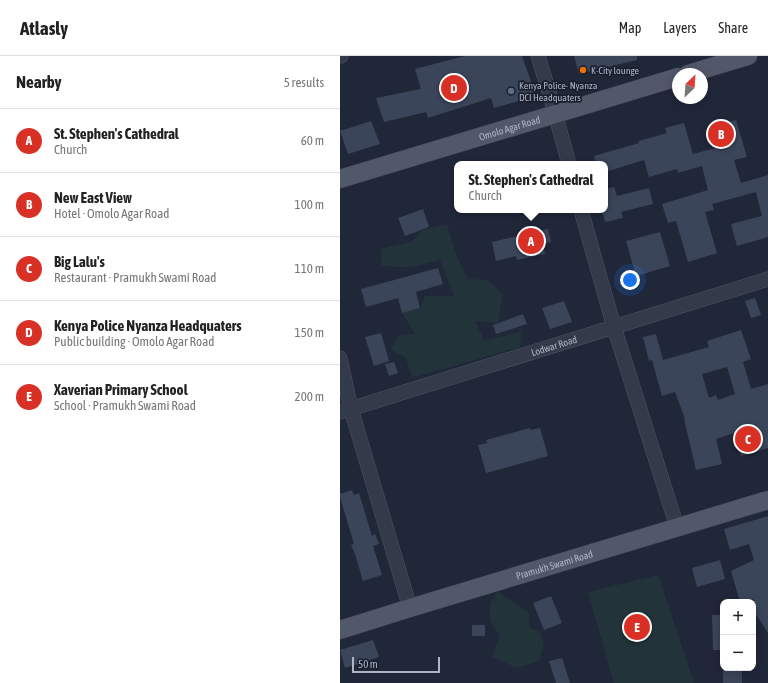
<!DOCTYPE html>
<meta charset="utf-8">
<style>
:root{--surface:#fff;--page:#f2f2f2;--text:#222;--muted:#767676;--line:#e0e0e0;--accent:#d93025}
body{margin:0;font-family:"Asap Condensed",sans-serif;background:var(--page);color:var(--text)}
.controls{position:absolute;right:12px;bottom:12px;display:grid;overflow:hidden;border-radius:8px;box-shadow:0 2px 10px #0003}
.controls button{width:36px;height:36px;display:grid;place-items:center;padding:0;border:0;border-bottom:1px solid var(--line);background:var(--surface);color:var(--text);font:20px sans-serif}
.compass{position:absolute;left:332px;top:12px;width:36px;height:36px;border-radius:50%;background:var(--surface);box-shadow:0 2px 10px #0003;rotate:25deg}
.scale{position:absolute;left:12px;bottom:10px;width:88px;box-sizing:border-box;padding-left:4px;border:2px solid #aeb4c6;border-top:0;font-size:11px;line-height:14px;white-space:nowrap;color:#aeb4c6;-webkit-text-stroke:3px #191f2e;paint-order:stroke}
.you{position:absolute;left:290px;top:224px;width:14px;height:14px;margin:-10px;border:3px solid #fff;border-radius:50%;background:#1a73e8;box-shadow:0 0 0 6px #1a73e833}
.badge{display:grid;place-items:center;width:26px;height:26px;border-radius:50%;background:var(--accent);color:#fff;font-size:13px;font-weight:700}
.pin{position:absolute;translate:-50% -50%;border:2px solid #fff;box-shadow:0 1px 4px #0006}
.popup{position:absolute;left:114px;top:105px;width:154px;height:52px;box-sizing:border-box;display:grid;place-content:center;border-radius:8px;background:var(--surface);filter:drop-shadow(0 1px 3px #0005);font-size:13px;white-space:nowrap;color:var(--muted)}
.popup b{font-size:15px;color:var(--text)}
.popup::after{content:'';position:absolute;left:50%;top:100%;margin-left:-8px;border:8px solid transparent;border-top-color:var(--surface)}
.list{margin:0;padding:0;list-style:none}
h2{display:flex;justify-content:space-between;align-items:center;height:52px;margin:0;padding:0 16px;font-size:17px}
h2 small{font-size:13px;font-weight:400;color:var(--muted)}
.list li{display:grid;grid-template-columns:26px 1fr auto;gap:12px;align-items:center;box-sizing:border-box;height:64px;padding:0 16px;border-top:1px solid var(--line)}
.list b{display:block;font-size:15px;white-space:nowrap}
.list p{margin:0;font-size:13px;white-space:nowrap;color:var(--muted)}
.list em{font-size:13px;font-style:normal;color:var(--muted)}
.map{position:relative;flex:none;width:428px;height:627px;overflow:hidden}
header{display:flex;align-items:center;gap:24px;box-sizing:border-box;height:56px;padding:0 20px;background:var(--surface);border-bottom:1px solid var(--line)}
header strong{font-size:19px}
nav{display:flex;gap:22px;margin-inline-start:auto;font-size:14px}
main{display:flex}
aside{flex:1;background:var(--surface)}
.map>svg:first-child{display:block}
</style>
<header>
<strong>Atlasly</strong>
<nav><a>Map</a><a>Layers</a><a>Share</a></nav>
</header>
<main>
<aside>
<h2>Nearby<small>5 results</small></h2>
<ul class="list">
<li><span class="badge">A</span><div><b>St. Stephen's Cathedral</b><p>Church</p></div><em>60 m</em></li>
<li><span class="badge">B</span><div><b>New East View</b><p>Hotel · Omolo Agar Road</p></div><em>100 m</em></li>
<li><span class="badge">C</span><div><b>Big Lalu's</b><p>Restaurant · Pramukh Swami Road</p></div><em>110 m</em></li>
<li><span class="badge">D</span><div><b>Kenya Police Nyanza Headquaters</b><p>Public building · Omolo Agar Road</p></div><em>150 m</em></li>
<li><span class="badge">E</span><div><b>Xaverian Primary School</b><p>School · Pramukh Swami Road</p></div><em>200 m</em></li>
</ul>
</aside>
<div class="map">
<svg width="428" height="627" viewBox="0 0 428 627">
<rect width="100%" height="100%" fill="#202739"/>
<g fill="#22343a">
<path d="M107,168l8,28 13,27 19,1 16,14 -5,29 -23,-2 9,19 37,-8 -1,15 -108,31 -6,-20 -15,-8 7,-14 17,-2 -13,-21 18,-5 5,-12h29l-14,-36 -28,7h-18l-13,-2v-16l16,-4 14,-3 12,-12z"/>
<path d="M318,519l36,108h-80l-26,-91z"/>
<path d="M158,536l31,21v14l11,5 4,13 -5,16 -22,7 -25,-11 8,-21 -10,-15v-18z"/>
</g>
<g fill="#3b4559" fill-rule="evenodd">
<path d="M125,0h57l14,40 -42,12 -3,-10 -63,20 -2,-6 -42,10 -8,-24 45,-9 -6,-20z"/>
<path d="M234,0h63v4l-58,14z"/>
<path d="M396,64l11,37 -13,3 7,23 27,-8v62l-31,9 -6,-22 31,-8 -6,-24 -44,12 2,6 -9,2 12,41 -29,9 -12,-41 -8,2 -6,-19 46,-14 -6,-24 -24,7 -1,-4 -28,8 -5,-17 -39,12v-8h-9l-2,-8 45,-13v-2l28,-8 -2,-5 19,-5 9,31 23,-6 -6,-21z"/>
<path d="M31,65l9,23 -32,10 -8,-23z"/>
<path d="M274,131l3,9 32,-8 4,16 -32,8 2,6 -18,4 -3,-12h3v-21z"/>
<path d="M83,153l6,18 -24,9 -7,-18z"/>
<path d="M208,173l3,13 -8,2 2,10 -28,6 -1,-4 -20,5 -4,-19z"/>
<path d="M320,176l10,34 -34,10 -10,-35z"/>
<path d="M98,212l5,16 -27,8 4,16 -18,5 -4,-15 -32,9 -5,-18z"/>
<path d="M415,242l6,17 -10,3 -6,-17z"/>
<path d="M224,245l8,21 -22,7 -8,-21z"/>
<path d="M183,258l4,10 -31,10 -3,-9z"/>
<path d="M401,274l10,29 -8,3 8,27 17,-5v64l-27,8 -7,-23 -18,6 6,25 -26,6 -12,-51h1l-10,-27 -13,4 -10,-36 -3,1 -6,-24 13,-3 7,26 46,-13 -2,-6zM387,311l8,27 -17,6 -2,-5 -7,3 -7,-24z"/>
<path d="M41,277l8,28 -15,5 -9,-29z"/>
<path d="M54,306l4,11 -9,3 -4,-12z"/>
<path d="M190,372v2l10,-2 8,28 -62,17 -8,-28 9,-2 -1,-3z"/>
<path d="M12,434l2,5 5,-2 13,43 3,-2 4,10 -6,2 9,29 -19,6 -8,-27 -4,-9 3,-1 -14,-47v-3z"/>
<path d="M428,460v117l-15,-23v-11l-13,3 -9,-31 23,-11 -5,-16 -19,6 -6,-21z"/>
<path d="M380,504l5,19 -28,8 -5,-19z"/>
<path d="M211,540l11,27 -18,7 -11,-27z"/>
<path d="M372,559h11v35h-10z"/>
<rect x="132" y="569" width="13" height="11"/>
<path d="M33,584l6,17 -34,11 -5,-18z"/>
<path d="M222,602l8,25h-14l-7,-22z"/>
<rect x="383" y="612" width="19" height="15"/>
</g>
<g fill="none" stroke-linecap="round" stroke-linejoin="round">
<defs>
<g id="minor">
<path d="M0,0h1"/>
<path d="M198,0l12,39 19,69"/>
<path d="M241,154l33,117 63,200"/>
<path d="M0,302l11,51 59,199"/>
<path id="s1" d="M0,356l428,-133"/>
</g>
<g id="major">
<path d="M348,18l60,-18"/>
<path id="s2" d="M0,123l338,-102"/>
<path id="s3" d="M0,574l70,-22 358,-108"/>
</g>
</defs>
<use href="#minor" stroke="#4e5464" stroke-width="15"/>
<use href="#major" stroke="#3d4353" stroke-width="19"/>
<use href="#minor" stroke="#333a49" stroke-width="14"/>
<use href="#major" stroke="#51586a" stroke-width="18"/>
</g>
<circle fill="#e8710a" stroke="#191f2e" stroke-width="1.5" cx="243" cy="14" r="4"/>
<circle fill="#5c6f8a" stroke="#191f2e" stroke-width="1.5" cx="171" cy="35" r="4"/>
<g text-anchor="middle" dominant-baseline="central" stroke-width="3.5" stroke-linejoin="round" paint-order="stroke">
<g font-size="10" fill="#aeb4c6" stroke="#191f2e" text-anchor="start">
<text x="251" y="14">K-City lounge</text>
<text x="179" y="29">Kenya Police- Nyanza<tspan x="179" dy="12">DCI Headquaters</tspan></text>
</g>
<g font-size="10" fill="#aeb4c6" stroke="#191f2e">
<text stroke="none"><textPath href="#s2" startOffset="177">Omolo Agar Road</textPath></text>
<text stroke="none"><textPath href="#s1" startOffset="224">Lodwar Road</textPath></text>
<text stroke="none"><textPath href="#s3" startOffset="224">Pramukh Swami Road</textPath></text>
</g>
</g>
</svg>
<div class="controls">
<button>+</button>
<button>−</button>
</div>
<svg class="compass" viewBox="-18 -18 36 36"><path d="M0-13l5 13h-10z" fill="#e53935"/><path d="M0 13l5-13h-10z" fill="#767676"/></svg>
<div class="scale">50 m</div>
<div class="you"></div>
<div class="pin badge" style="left:191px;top:185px">A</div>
<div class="popup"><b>St. Stephen's Cathedral</b>Church</div>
<div class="pin badge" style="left:381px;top:78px">B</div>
<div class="pin badge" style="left:408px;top:383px">C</div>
<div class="pin badge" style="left:114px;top:32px">D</div>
<div class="pin badge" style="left:297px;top:571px">E</div>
</div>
</main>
